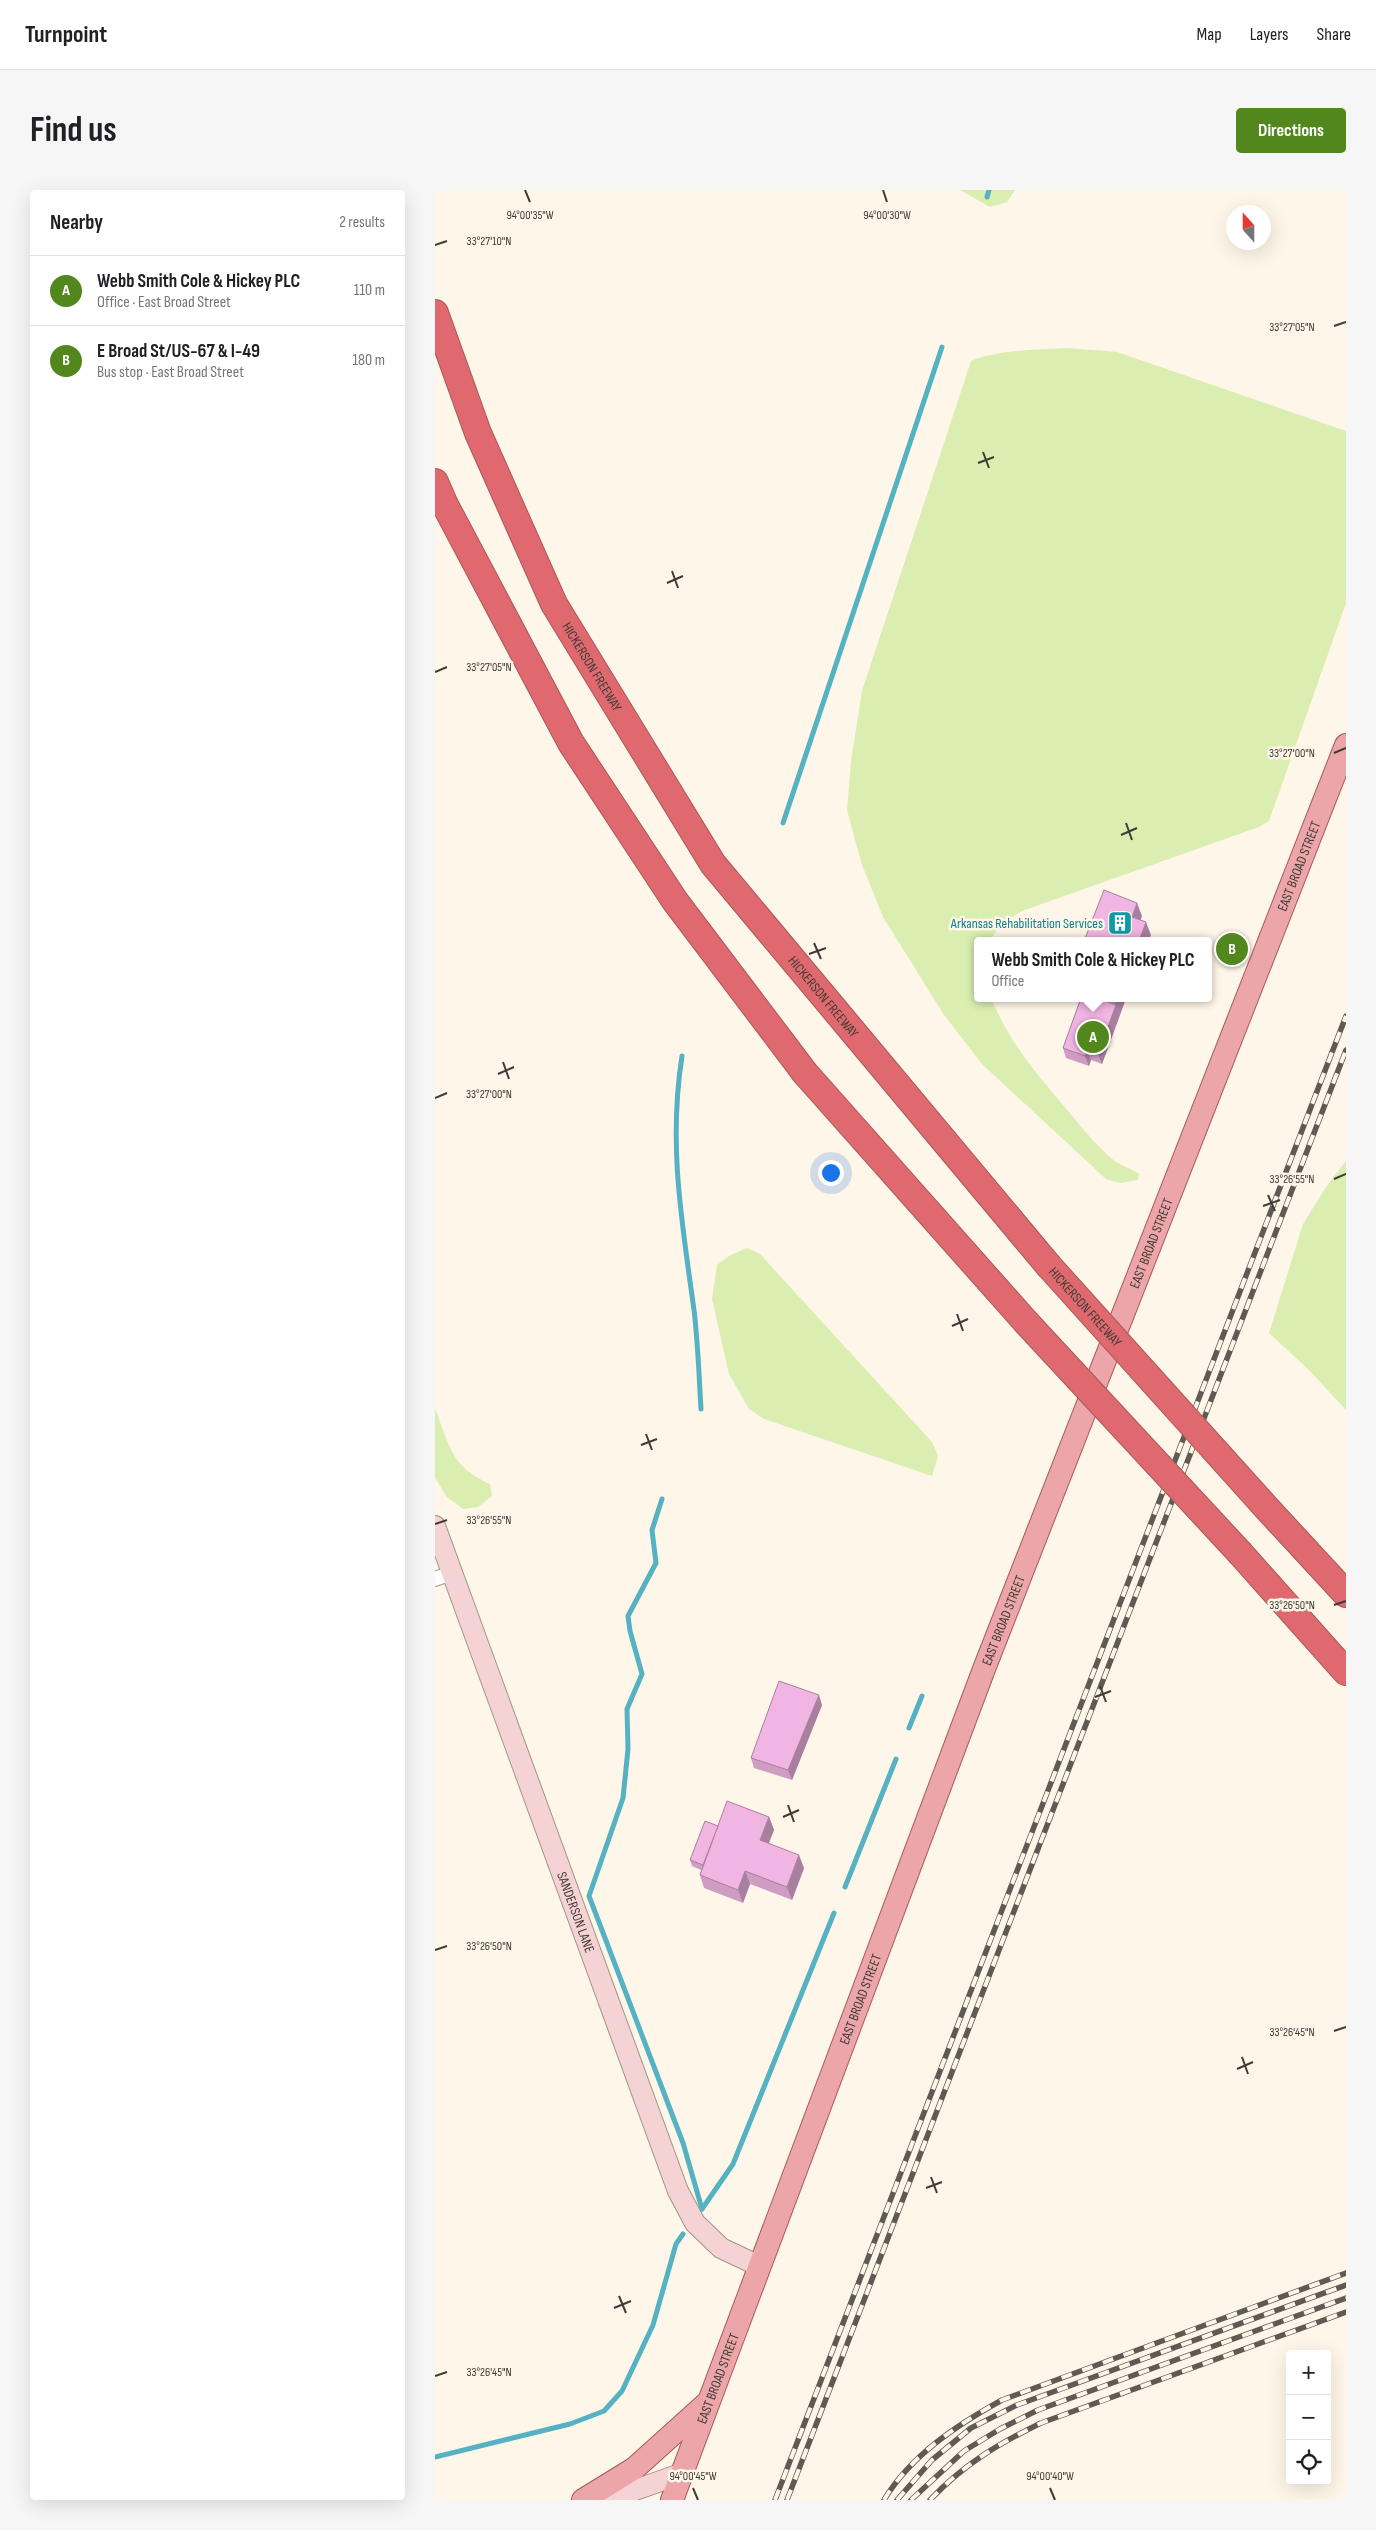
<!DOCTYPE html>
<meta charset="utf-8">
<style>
:root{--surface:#fff;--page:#f6f6f6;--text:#202124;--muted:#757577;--line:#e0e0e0;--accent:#52871e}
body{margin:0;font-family:"Sofia Sans Condensed",sans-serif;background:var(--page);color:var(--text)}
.controls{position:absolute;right:15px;bottom:15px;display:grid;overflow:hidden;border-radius:5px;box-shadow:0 5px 20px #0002}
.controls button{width:45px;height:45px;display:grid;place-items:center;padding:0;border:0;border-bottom:1px solid var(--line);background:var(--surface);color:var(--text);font:25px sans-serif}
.compass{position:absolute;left:791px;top:15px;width:45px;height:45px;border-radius:50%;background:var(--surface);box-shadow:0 5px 20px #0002;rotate:339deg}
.you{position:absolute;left:395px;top:982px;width:18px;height:18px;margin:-12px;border:4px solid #fff;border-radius:50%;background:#1a73e8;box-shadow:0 0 0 8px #1a73e833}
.badge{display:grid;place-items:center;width:32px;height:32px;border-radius:50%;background:var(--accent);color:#fff;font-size:16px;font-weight:700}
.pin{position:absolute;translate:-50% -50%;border:2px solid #fff;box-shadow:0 1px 5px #0006}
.popup{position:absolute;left:539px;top:747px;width:238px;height:65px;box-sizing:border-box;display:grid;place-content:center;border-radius:5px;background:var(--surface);filter:drop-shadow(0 1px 4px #0005);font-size:16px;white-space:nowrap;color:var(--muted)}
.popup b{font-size:19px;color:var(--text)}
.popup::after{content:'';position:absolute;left:50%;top:100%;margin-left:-10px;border:10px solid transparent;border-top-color:var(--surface)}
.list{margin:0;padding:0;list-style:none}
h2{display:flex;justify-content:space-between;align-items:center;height:65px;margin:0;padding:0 20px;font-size:21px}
h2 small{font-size:16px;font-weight:400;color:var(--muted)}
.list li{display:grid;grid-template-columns:32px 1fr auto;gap:15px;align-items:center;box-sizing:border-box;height:70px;padding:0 20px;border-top:1px solid var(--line)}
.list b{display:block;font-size:19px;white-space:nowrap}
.list p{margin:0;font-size:16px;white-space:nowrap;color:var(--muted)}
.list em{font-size:16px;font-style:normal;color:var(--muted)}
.icon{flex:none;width:28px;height:28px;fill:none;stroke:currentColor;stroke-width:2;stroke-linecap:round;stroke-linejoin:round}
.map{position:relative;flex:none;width:911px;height:2310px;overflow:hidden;border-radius:5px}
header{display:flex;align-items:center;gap:30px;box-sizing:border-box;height:70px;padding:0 25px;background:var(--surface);border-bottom:1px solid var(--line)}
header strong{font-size:24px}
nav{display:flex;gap:28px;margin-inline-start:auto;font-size:18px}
.intro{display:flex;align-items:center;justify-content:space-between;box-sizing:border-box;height:120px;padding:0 30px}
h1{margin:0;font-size:35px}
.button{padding:12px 22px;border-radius:5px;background:var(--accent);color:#fff;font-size:18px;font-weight:700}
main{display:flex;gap:30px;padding:0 30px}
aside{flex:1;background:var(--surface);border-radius:5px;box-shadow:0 5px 20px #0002}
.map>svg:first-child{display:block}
</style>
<header>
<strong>Turnpoint</strong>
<nav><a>Map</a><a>Layers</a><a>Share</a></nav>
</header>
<div class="intro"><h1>Find us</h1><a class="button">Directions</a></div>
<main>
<aside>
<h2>Nearby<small>2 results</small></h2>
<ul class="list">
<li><span class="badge">A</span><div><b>Webb Smith Cole &amp; Hickey PLC</b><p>Office · East Broad Street</p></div><em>110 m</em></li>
<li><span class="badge">B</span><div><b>E Broad St/US-67 &amp; I-49</b><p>Bus stop · East Broad Street</p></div><em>180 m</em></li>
</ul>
</aside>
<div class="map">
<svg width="911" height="2310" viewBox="0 0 911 2310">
<rect width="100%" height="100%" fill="#fef6e8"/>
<g fill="#daeeb1">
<path d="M525,0h55l-8,12 -17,5z"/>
<path d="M632,158l50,4 229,79v172l-77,218 -10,6 -237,84 -20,13 -13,17h-11v57h13c18,43 43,73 73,108 14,17 29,36 46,51 9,9 20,10 29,17l-1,6 -18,3 -14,-4 -124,-115 -38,-49 -61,-98 -21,-52 -15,-55 4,-49 11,-70 109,-330c31,-12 64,-11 96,-13z"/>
<path d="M911,971v249l-37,-40 -40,-37 34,-109 23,-37z"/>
<path d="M312,1058l13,6 172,188 6,14 -6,20 -168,-57 -15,-10 -20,-35 -17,-75 5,-34 12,-9z"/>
<path d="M0,1218c14,37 16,59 55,76l2,12 -14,11 -15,2 -16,-12 -12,-19z"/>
</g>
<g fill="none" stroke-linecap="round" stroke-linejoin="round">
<g stroke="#54b2c2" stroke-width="5">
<path d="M552,7l2,-7"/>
<path d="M348,633l159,-476"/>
<path d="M247,866c-14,89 0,166 12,254 4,33 5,66 7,99"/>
<path d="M227,1309l-10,31 4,33 -28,53 2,15 12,43 -15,35 1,40 -5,49 -34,98 94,247 19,66"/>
<path d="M474,1538l13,-32"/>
<path d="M410,1697l51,-128"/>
<path d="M267,2019l31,-45 101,-251"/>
<path d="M0,2267l135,-33 34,-13 18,-20 31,-66 23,-81 7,-10"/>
</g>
<defs>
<path id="street" d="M0,1389l17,-6"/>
<g id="secondary">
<path id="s1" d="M0,1336l243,665 17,32 26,25 38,18"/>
<path d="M172,2310l76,-27"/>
</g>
<g id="primary">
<path d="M148,2310l52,-32 71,-64"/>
<path id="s2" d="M237,2310l312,-831 362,-924"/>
</g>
<g id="highway">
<path id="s3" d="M0,123l43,120 76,171 159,260 335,401"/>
<path d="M0,292l10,23 126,238 104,158 130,172 220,248"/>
<path d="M828,1314l83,90"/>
<path d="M806,1364l105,118"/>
</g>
</defs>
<use href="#street" stroke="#9d9689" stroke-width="16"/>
<use href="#secondary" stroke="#9d9689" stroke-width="22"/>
<use href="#primary" stroke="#a7595b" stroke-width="24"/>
<use href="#highway" stroke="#a7595b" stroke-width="28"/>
<use href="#street" stroke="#fff" stroke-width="14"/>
<use href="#secondary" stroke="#f5d2d4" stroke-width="20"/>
<use href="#primary" stroke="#eca5a9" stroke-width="22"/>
<use href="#highway" stroke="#df696f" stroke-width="26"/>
<defs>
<g id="rail">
<path d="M340,2310l571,-1484"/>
<path d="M352,2310l559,-1450"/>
<path d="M449,2310c27,-45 73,-75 118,-100l344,-127"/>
<path d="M462,2310l35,-40 39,-32 46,-23 329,-120"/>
<path d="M476,2310l53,-49 36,-22 38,-19 308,-112"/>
<path d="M495,2310c34,-36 68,-56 111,-77l305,-111"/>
</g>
</defs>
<use href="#rail" stroke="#5f5b54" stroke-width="5.5"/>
<use href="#rail" stroke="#fef6e8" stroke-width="4" stroke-dasharray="11" stroke-linecap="butt"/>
<defs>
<g id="highway-bridge">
<path id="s4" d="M613,1075l215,239"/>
<path d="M590,1131l216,233"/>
</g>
</defs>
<use href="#highway-bridge" stroke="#a7595b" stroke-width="28" stroke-linecap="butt"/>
<use href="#highway-bridge" stroke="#df696f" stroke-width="26"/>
</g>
<g fill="#cf9cc3">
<path d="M640,808h51l-24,66 -11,-4 -2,6 -23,-8 -3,-10 17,-48z"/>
<path d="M387,1515l-30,75 -38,-12 -3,-10z"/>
<path d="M334,1627l5,13 -6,14 36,24 -12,32 -42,-16 -7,19 -39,-15 -4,-13 1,-5 -9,-4 -2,-6 28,-34z"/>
</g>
<g fill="#a97f9f">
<path d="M702,713l5,13 -5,14 -5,-13z"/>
<path d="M711,732l5,13 -3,6h-9z"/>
<path d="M681,808h10l-6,17 -5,-13z"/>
<path d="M681,815l4,10 -18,49 -4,-10z"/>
<path d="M652,860l4,10 -2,6 -4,-10z"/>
<path d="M384,1505l3,10 -30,75 -4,-10z"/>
<path d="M334,1627l5,13 -9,23 -5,-13z"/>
<path d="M364,1665l5,13 -12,32 -5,-13z"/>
<path d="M310,1681l5,13 -7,19 -5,-13z"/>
</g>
<g fill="#f1b5e3" stroke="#a97f9f">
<path d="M669,700l33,13 -5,14 14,5 -7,19h-55z"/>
<path d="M646,808h16l19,7 -18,49 -11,-4 -2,6 -22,-8z"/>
<path d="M669,808h12l-1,4z"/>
<path d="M344,1491l40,14 -31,75 -37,-12z"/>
<path d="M292,1611l42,16 -9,23 39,15 -12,32 -42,-16 -7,19 -38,-15z"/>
<path d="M270,1631l13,5 -15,39 -13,-5z"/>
</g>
<path fill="none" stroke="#3f3c37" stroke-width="2" d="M90,0l5,12M448,0l4,12M0,55l12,-4M899,136l12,-4M548,262l6,16M543,273l16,-6M237,381l6,17M232,393l16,-7M0,482l12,-5M899,563l12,-5M691,633l6,17M686,645l16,-7M379,753l7,16M374,764l17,-6M68,872l6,17M63,884l16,-7M0,908l12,-5M899,989l12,-5M833,1005l7,16M828,1016l17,-6M522,1124l6,17M517,1136l16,-7M211,1244l6,16M206,1255l16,-6M0,1334l12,-4M899,1415l12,-4M665,1496l6,16M660,1507l16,-6M353,1615l6,17M348,1627l16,-7M0,1760l12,-4M899,1841l12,-4M807,1867l6,17M802,1879l16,-7M496,1987l6,16M491,1998l16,-6M184,2106l7,17M179,2118l17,-7M0,2186l12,-4M258,2298l5,12M615,2298l5,12"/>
<defs>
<symbol id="building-square" viewBox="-11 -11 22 22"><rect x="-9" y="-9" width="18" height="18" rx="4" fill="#0f9aa8" stroke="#fef6e8"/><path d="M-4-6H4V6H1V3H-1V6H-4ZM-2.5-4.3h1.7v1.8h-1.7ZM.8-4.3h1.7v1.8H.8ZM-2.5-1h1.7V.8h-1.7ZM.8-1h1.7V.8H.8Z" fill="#fff"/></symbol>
</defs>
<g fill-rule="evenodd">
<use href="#building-square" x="671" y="719" width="28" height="28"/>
</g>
<g text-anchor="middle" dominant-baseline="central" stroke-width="5" stroke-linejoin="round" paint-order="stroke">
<g font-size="14" fill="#3f3c37" stroke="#fef6e8">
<text stroke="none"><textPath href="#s3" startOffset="388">HICKERSON FREEWAY</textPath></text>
<text stroke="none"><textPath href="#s2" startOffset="1750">EAST BROAD STREET</textPath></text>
<text stroke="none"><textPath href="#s3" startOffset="792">HICKERSON FREEWAY</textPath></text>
<text stroke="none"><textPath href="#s2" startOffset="1345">EAST BROAD STREET</textPath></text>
<text stroke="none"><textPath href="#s4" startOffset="56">HICKERSON FREEWAY</textPath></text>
<text stroke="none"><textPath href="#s2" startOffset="940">EAST BROAD STREET</textPath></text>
<text stroke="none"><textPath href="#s1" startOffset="411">SANDERSON LANE</textPath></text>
<text stroke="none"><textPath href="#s2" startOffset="535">EAST BROAD STREET</textPath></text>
<text stroke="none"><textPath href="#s2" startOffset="130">EAST BROAD STREET</textPath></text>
</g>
<g font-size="14" fill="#0d838f" stroke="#fef6e8" text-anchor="end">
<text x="668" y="733">Arkansas Rehabilitation Services</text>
</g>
</g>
<g font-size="12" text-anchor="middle" fill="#3f3c37" stroke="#fef6e8" stroke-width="5" stroke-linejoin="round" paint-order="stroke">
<text x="95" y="29">94°00'35"W</text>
<text x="452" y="29">94°00'30"W</text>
<text x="54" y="55">33°27'10"N</text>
<text x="857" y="141">33°27'05"N</text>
<text x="54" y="481">33°27'05"N</text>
<text x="857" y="567">33°27'00"N</text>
<text x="54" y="908">33°27'00"N</text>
<text x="857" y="993">33°26'55"N</text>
<text x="54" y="1334">33°26'55"N</text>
<text x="857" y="1419">33°26'50"N</text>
<text x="54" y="1760">33°26'50"N</text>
<text x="857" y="1846">33°26'45"N</text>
<text x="54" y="2186">33°26'45"N</text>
<text x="258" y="2290">94°00'45"W</text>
<text x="615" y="2290">94°00'40"W</text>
</g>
</svg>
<div class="controls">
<button>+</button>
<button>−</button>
<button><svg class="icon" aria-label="locate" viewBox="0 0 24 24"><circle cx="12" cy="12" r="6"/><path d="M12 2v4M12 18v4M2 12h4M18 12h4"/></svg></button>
</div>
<svg class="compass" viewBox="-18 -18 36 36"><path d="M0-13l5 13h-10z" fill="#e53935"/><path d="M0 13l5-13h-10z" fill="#757577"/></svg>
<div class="you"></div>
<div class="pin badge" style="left:658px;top:847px">A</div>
<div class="popup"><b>Webb Smith Cole &amp; Hickey PLC</b>Office</div>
<div class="pin badge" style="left:797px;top:759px">B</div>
</div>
</main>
